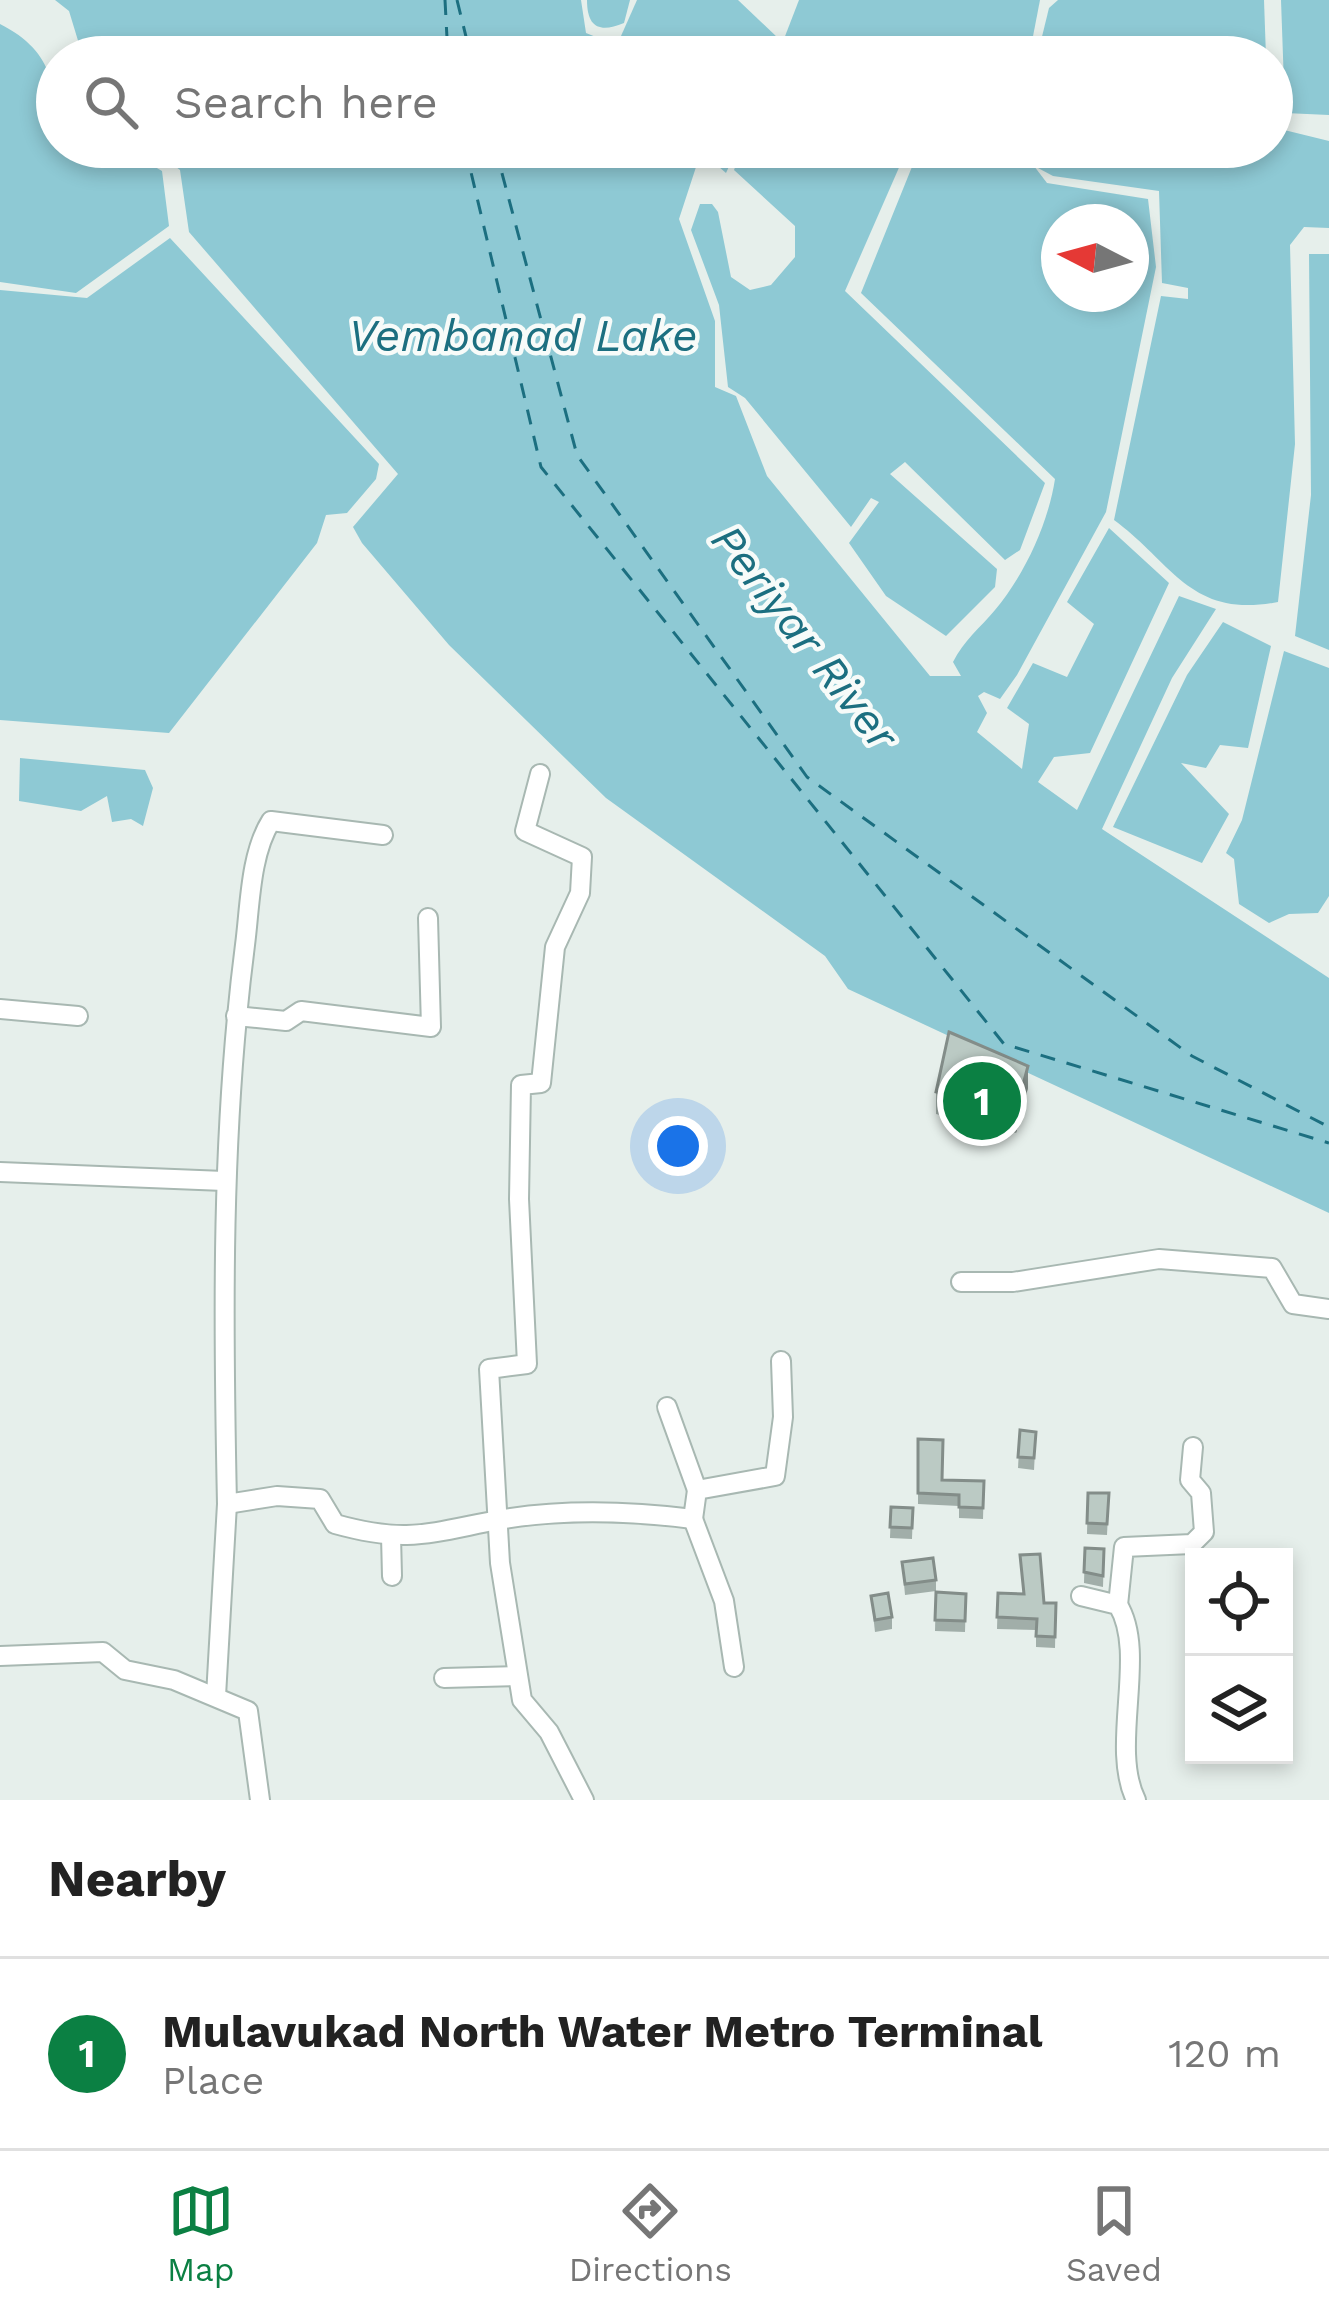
<!DOCTYPE html>
<style>
:root{--surface:#fff;--page:#f6f6f6;--text:#222;--muted:#767676;--line:#e0e0e0;--accent:#0b8043}
body{margin:0;font-family:"Work Sans",sans-serif;background:var(--page);color:var(--text)}
.controls{position:absolute;right:36px;bottom:36px;display:grid;overflow:hidden;border-radius:0px;box-shadow:0 6px 18px #0003}
.controls button{width:108px;height:108px;display:grid;place-items:center;padding:0;border:0;border-bottom:3px solid var(--line);background:var(--surface);color:var(--text);font:60px sans-serif}
.compass{position:absolute;left:1041px;top:204px;width:108px;height:108px;border-radius:50%;background:var(--surface);box-shadow:0 6px 18px #0003;rotate:276deg}
.you{position:absolute;left:678px;top:1146px;width:42px;height:42px;margin:-30px;border:9px solid #fff;border-radius:50%;background:#1a73e8;box-shadow:0 0 0 18px #1a73e833}
.badge{display:grid;place-items:center;width:78px;height:78px;border-radius:50%;background:var(--accent);color:#fff;font-size:39px;font-weight:700}
.pin{position:absolute;translate:-50% -50%;border:6px solid #fff;box-shadow:0 3px 12px #0006}
.list{margin:0;padding:0;list-style:none}
h2{display:flex;justify-content:space-between;align-items:center;height:156px;margin:0;padding:0 48px;font-size:51px}
h2 small{font-size:39px;font-weight:400;color:var(--muted)}
.list li{display:grid;grid-template-columns:78px 1fr auto;gap:36px;align-items:center;box-sizing:border-box;height:192px;padding:0 48px;border-top:3px solid var(--line)}
.list b{display:block;font-size:45px;white-space:nowrap}
.list p{margin:0;font-size:39px;white-space:nowrap;color:var(--muted)}
.list em{font-size:39px;font-style:normal;color:var(--muted)}
.icon{flex:none;width:66px;height:66px;fill:none;stroke:currentColor;stroke-width:2;stroke-linecap:round;stroke-linejoin:round}
.map{position:relative;flex:none;width:1329px;height:1800px;overflow:hidden}
.search{position:absolute;background:var(--surface);box-shadow:0 6px 18px #0003;left:36px;right:36px;top:36px;height:132px;display:flex;align-items:center;gap:30px;box-sizing:border-box;padding:0 42px;border-radius:66px;color:var(--muted);font-size:45px}
.sheet{height:348px;background:var(--surface)}
nav{display:flex;justify-content:space-around;align-items:center;box-sizing:border-box;height:168px;border-top:3px solid var(--line);background:var(--surface);font-size:33px;color:var(--muted)}
nav a{display:grid;justify-items:center;gap:6px}
nav .on{color:var(--accent)}
.map>svg:first-child{display:block}
</style>
<div class="map">
<svg width="1329" height="1800" viewBox="0 0 1329 1800">
<rect width="100%" height="100%" fill="#e6efeb"/>
<g fill="#8ec9d4" fill-rule="evenodd">
<path d="M55,0h526l5,33 30,12 9,12h-542l-14,-46z"/>
<path d="M587,0h43l-6,23c-24,10 -37,5 -37,-23z"/>
<path d="M637,0h101l40,38 -7,19h-136l-14,-21z"/>
<path d="M799,0h241l-11,57h-252z"/>
<path d="M1058,0h206l2,57h-229l12,-49z"/>
<path d="M1281,0h48v115l-44,-2z"/>
<path d="M0,24c56,28 57,68 57,123h64l41,24 7,55 -93,67 -76,-11z"/>
<path d="M1272,127l57,14v87l-25,-1 -14,18 5,199 -17,158c-88,17 -105,-39 -164,-82l47,-224 27,3v-11l-26,-5 -3,-92 -106,-15 -15,-8 -7,-21h241z"/>
<path d="M150,147h535l12,17 -18,55 36,102v66l21,9 31,80 163,200h31l-8,-14c11,-22 27,-34 42,-52 30,-36 53,-86 60,-131l-194,-186 59,-146 101,2 26,34 101,16 8,68 -50,245 -89,163 -17,24 -16,-7 -6,4 9,17 -10,19 45,37 7,-45 -22,-16 26,-45 34,14 27,-53 -27,-22 42,-74 60,55 -79,170 -36,4 -16,25 39,28 102,-214 37,13 -44,69 -70,151 227,149v235l-481,-224 -23,-33 -219,-158 -157,-153 -87,-102 -9,-16 45,-53 -209,-242 -9,-62zM1059,222h72v72h-72z"/>
<path d="M696,147h42l-12,26z"/>
<path d="M743,147h165l-63,144 200,192 -25,67 -15,10 -100,-98 -15,12 107,95 -2,18 -49,49 -60,-40 -37,-53 30,-41 -8,-4 -20,29 -106,-129 -17,-11 -9,-82 -28,-75 9,-26h12l6,8 13,65 19,13 21,-5 24,-28v-31l-61,-56z"/>
<path d="M170,238l209,226 -3,15 -29,34 -21,2 -9,28 -148,190 -169,-13v-430l87,8z"/>
<path d="M1309,254h20v396l-34,-14 16,-141z"/>
<path d="M1223,622l48,24 -23,102 -28,-3 -14,23 -25,-5 48,51 -27,49 -89,-36 74,-152z"/>
<path d="M1284,651l45,17v228l-11,17 -29,1 -20,9 -30,-19 -5,-45 -8,-6 16,-33z"/>
<path d="M20,758l125,12 8,18 -10,38 -12,-7 -19,3 -5,-26 -26,15 -62,-10z"/>
</g>
<g fill="none" stroke-linecap="round" stroke-linejoin="round">
<g stroke="#1c6f80" stroke-width="3" stroke-dasharray="15 12" stroke-linecap="butt">
<path d="M445,0l3,57"/>
<path d="M457,0l14,57"/>
<path d="M465,147l76,320 463,577 325,99"/>
<path d="M495,147l82,308 230,322 385,279 137,71"/>
</g>
<defs>
<g id="minor">
<path d="M540,774l-15,57 57,26 -2,36 -25,54 -14,136 -20,2 -2,114 8,165 -38,5 11,194 22,137 27,32 35,68"/>
<path d="M383,835l-112,-14c-21,33 -21,86 -26,124 -24,186 -22,372 -18,559l50,-8 43,3 15,25c72,20 94,9 163,-4 63,-11 132,-9 195,-1l4,-29 78,-14 8,-59 -2,-56"/>
<path d="M0,1009l78,7"/>
<path d="M236,1016l50,5 15,-10 130,16 -3,-109"/>
<path d="M0,1172l224,9"/>
<path d="M961,1282h52l146,-23 113,9 21,36 36,5"/>
<path d="M667,1407l30,83"/>
<path d="M693,1519l31,82 10,66"/>
<path d="M391,1536l1,40"/>
<path d="M1081,1596l37,9c30,49 -9,141 18,195"/>
<path d="M1118,1605l6,-58 68,-3 12,-12 -3,-39 -11,-13 3,-33"/>
<path d="M0,1656l103,-4 22,18 49,10 74,31 12,89"/>
<path d="M444,1678l73,-2"/>
<path d="M216,1696l11,-192"/>
</g>
</defs>
<use href="#minor" stroke="#a8b8b2" stroke-width="22"/>
<use href="#minor" stroke="#fff" stroke-width="18"/>
</g>
<g fill="#a1aea9">
<path d="M1028,1088l-12,45 -80,-19v-22z"/>
<path d="M1020,1430l16,2 -2,38 -16,-2z"/>
<path d="M918,1439l24,41 42,1 -1,38 -24,-1v-12l-41,-2z"/>
<path d="M1088,1493h21l-2,42 -20,-1z"/>
<path d="M891,1507l22,1 -1,31 -22,-1z"/>
<path d="M1085,1548l19,1 -1,38 -19,-4z"/>
<path d="M1020,1555l24,48h12l-1,45 -19,-1v-17l-39,-1 1,-36 25,1z"/>
<path d="M902,1562l34,18v11l-31,4z"/>
<path d="M936,1592l30,2 -1,38 -30,-1z"/>
<path d="M871,1596l21,21v12l-17,3z"/>
</g>
<path fill="#838d89" d="M1028,1066v22l-12,45v-22z"/>
<g fill="#bbcac4" stroke="#838d89" stroke-width="3">
<path d="M949,1032l79,34 -12,45 -80,-19z"/>
<path d="M1020,1430l16,2 -2,26 -16,-1z"/>
<path d="M918,1439l25,1 -1,40 42,1 -1,27 -24,-1v-12l-41,-2z"/>
<path d="M1088,1493h21l-2,31 -20,-1z"/>
<path d="M891,1507l22,1 -1,20 -22,-1z"/>
<path d="M1085,1548l19,1 -1,27 -19,-4z"/>
<path d="M1040,1554l4,49h12l-1,34 -19,-1 1,-17 -40,-2 1,-24 26,1 -4,-39z"/>
<path d="M933,1558l3,22 -31,4 -3,-22z"/>
<path d="M936,1592l30,2 -1,27 -30,-1z"/>
<path d="M888,1593l4,24 -17,3 -4,-24z"/>
</g>
<g text-anchor="middle" dominant-baseline="central" stroke-width="9" stroke-linejoin="round" paint-order="stroke">
<g font-size="45" font-style="italic" fill="#1c6f80" stroke="#f7fbf9">
<text x="523" y="335">Vembanad Lake</text>
<text transform="translate(805 637) rotate(52)">Periyar River</text>
</g>
</g>
</svg>
<div class="controls">
<button><svg class="icon" aria-label="locate" viewBox="0 0 24 24"><circle cx="12" cy="12" r="6"/><path d="M12 2v4M12 18v4M2 12h4M18 12h4"/></svg></button>
<button><svg class="icon" aria-label="layers" viewBox="0 0 24 24"><path d="M12 4l9 5-9 5-9-5zM3 14l9 5 9-5"/></svg></button>
</div>
<svg class="compass" viewBox="-18 -18 36 36"><path d="M0-13l5 13h-10z" fill="#e53935"/><path d="M0 13l5-13h-10z" fill="#767676"/></svg>
<div class="you"></div>
<div class="pin badge" style="left:982px;top:1101px">1</div>
<div class="search"><svg class="icon" aria-label="search" viewBox="0 0 24 24"><circle cx="10" cy="10" r="6"/><path d="M15 15l6 6"/></svg>Search here</div>
</div>
<section class="sheet">
<h2>Nearby<small></small></h2>
<ul class="list">
<li><span class="badge">1</span><div><b>Mulavukad North Water Metro Terminal</b><p>Place</p></div><em>120 m</em></li>
</ul>
</section>
<nav>
<a class="on"><svg class="icon" aria-label="map" viewBox="0 0 24 24"><path d="M3 6l6-2 6 2 6-2v14l-6 2-6-2-6 2zM9 4v14M15 6v14"/></svg>Map</a>
<a><svg class="icon" aria-label="directions" viewBox="0 0 24 24"><path d="M12 3l9 9-9 9-9-9zM9 14v-3h6M13 9l2 2-2 2"/></svg>Directions</a>
<a><svg class="icon" aria-label="saved" viewBox="0 0 24 24"><path d="M7 4h10v16l-5-4-5 4z"/></svg>Saved</a>
</nav>
